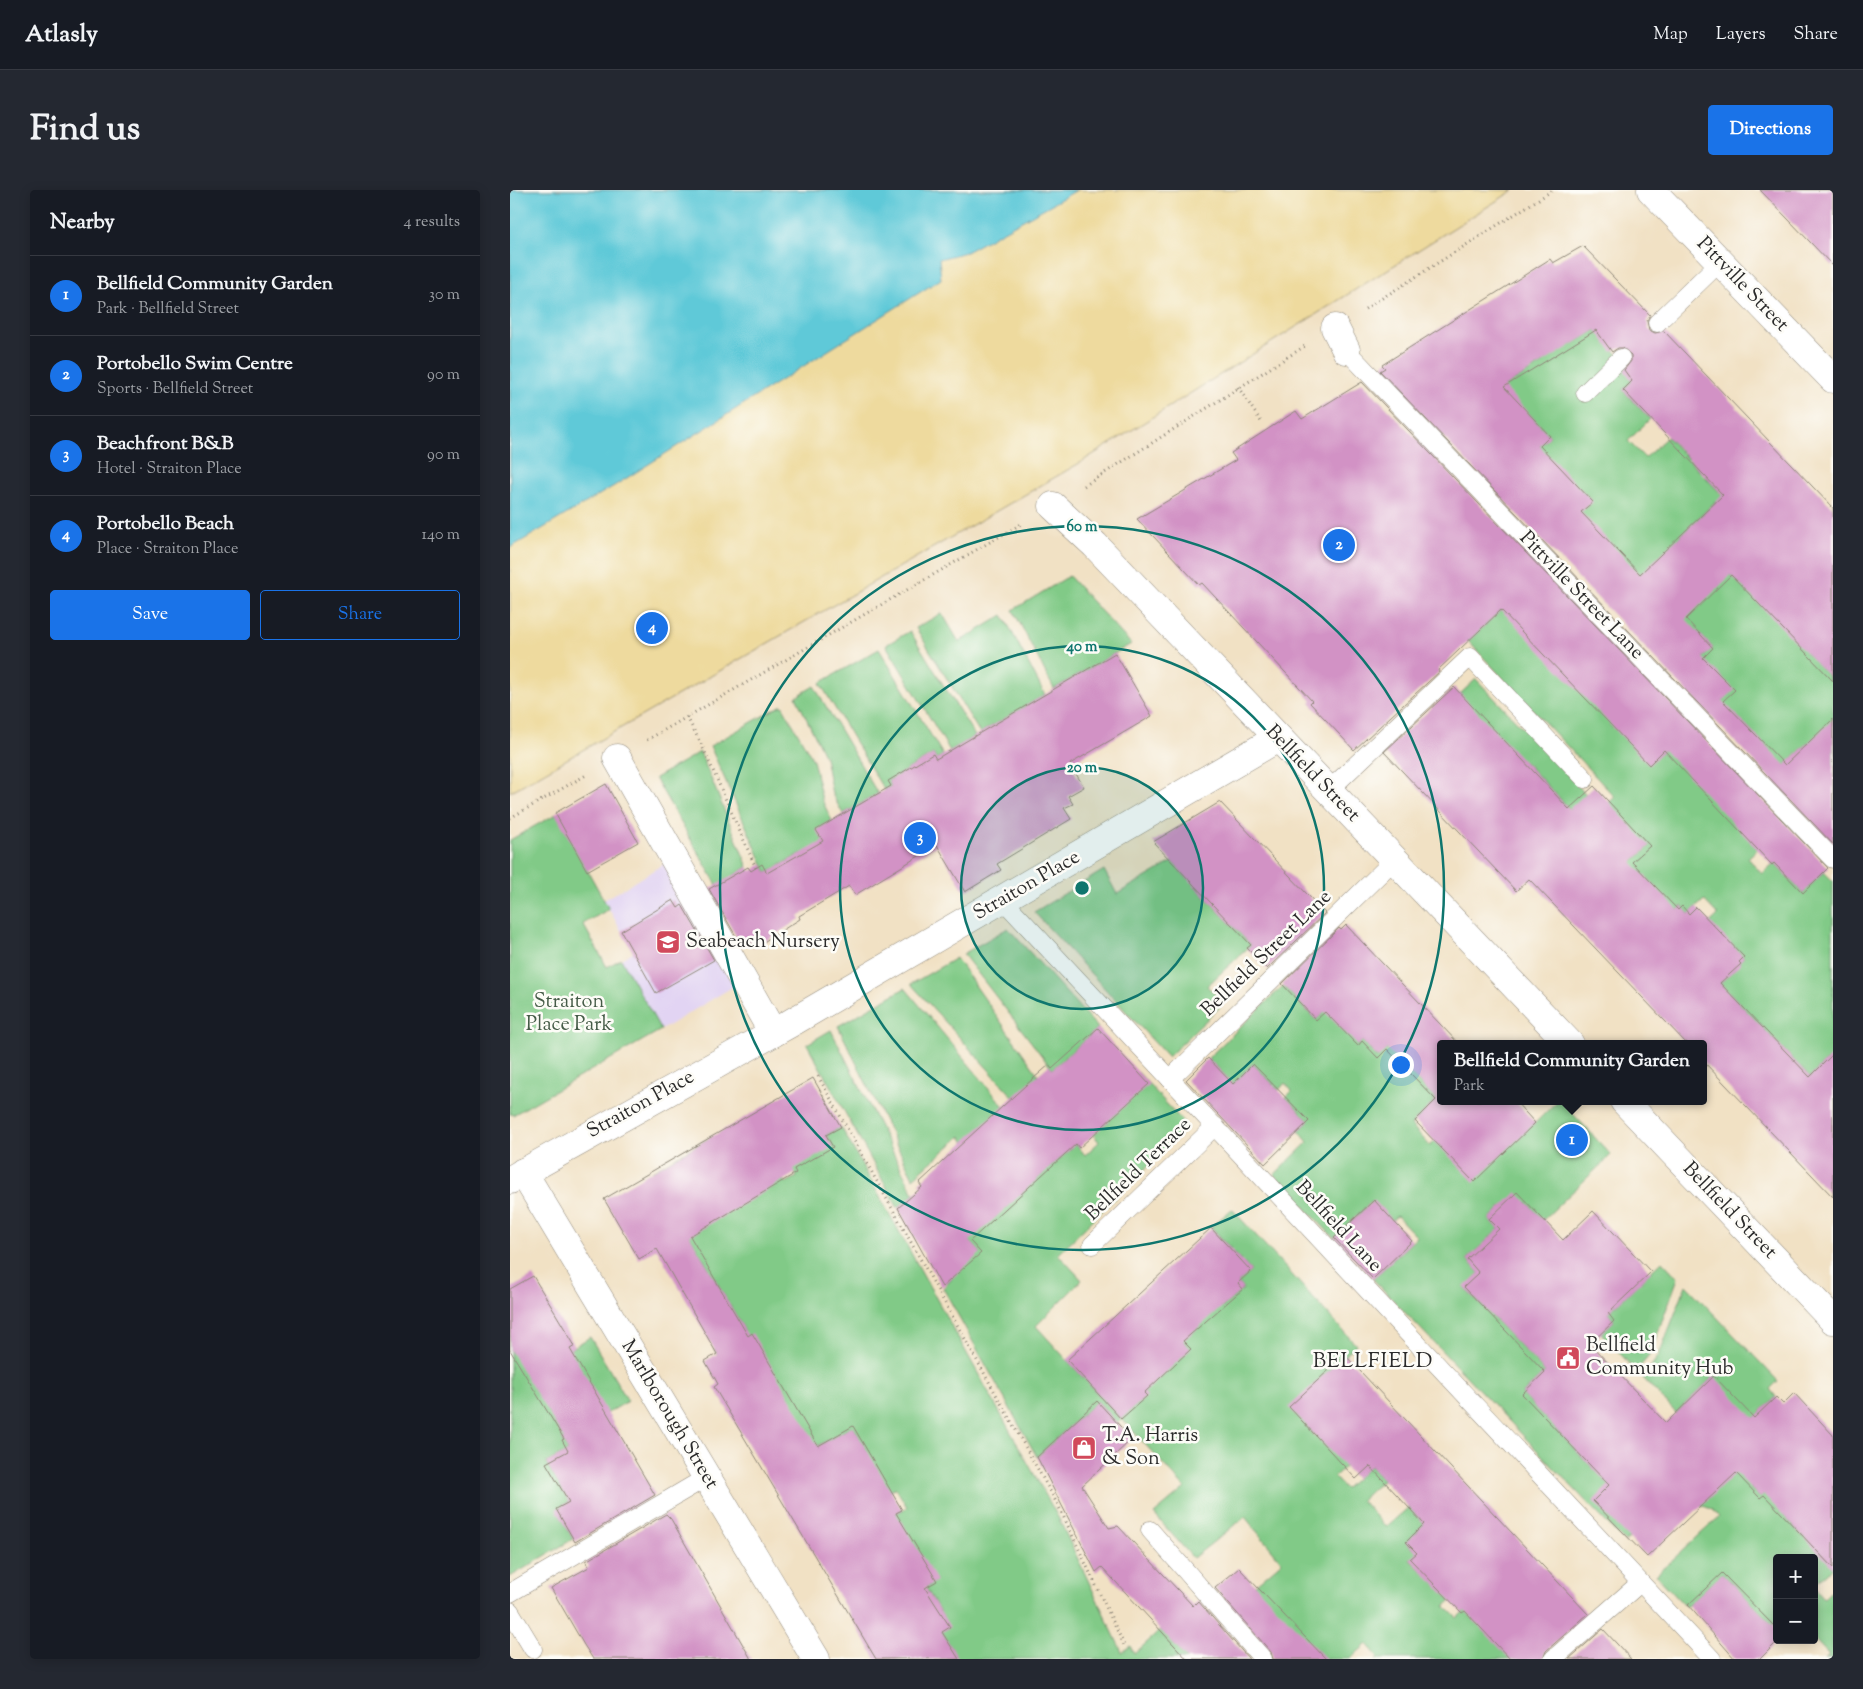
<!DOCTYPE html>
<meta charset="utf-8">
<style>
:root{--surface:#171b24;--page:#242831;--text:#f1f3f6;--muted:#9ea1a6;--line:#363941;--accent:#1a73e8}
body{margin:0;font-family:"Sorts Mill Goudy",serif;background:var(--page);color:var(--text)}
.controls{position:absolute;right:15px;bottom:15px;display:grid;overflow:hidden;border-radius:5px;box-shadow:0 2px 12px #0003}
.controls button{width:45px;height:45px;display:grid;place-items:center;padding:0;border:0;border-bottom:1px solid var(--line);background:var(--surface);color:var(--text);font:25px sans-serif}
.you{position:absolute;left:890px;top:874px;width:18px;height:18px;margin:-12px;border:4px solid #fff;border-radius:50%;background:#1a73e8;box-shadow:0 0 0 8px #1a73e833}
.badge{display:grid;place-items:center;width:32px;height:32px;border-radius:50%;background:var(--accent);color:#fff;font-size:16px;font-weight:700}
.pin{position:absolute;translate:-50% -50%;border:2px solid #fff;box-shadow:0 1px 5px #0006}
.popup{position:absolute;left:927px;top:850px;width:270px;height:65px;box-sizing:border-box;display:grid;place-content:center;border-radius:5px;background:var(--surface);filter:drop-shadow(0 1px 4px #0005);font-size:16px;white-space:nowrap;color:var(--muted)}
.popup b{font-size:19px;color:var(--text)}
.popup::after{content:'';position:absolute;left:50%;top:100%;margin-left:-10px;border:10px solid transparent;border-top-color:var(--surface)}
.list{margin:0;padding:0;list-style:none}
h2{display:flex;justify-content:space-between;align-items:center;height:65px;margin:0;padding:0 20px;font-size:21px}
h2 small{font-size:16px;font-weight:400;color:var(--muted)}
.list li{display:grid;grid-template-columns:32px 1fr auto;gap:15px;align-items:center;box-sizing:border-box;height:80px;padding:0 20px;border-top:1px solid var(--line)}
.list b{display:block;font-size:19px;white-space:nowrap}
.list p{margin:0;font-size:16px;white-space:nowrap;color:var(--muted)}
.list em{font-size:16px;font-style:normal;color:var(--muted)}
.actions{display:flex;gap:10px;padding:15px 20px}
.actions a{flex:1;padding:11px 0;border:1px solid var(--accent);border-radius:5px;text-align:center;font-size:18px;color:var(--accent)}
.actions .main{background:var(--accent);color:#fff}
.map{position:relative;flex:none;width:1323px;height:1469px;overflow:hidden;border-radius:5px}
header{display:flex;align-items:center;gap:30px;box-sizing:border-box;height:70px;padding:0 25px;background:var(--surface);border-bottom:1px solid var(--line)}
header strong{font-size:24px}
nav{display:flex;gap:28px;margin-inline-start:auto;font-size:18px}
.intro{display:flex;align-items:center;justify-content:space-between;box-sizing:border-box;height:120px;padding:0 30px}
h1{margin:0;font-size:35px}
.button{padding:12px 22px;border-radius:5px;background:var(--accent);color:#fff;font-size:18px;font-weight:700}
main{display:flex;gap:30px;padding:0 30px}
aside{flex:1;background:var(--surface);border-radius:5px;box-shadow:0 2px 12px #0003}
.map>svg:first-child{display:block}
</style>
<header>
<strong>Atlasly</strong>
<nav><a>Map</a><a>Layers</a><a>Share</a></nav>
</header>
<div class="intro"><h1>Find us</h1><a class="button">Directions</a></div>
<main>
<aside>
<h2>Nearby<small>4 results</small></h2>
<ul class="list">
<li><span class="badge">1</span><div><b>Bellfield Community Garden</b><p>Park · Bellfield Street</p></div><em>30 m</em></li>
<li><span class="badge">2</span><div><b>Portobello Swim Centre</b><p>Sports · Bellfield Street</p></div><em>90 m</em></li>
<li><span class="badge">3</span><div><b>Beachfront B&amp;B</b><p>Hotel · Straiton Place</p></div><em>90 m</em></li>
<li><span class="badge">4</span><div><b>Portobello Beach</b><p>Place · Straiton Place</p></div><em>140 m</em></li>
</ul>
<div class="actions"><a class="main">Save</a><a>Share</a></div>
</aside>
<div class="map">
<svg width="1323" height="1469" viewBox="0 0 1323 1469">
<rect width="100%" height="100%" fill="#fdfcf7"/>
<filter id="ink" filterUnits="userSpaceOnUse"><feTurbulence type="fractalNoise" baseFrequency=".02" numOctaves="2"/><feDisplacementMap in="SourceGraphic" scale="10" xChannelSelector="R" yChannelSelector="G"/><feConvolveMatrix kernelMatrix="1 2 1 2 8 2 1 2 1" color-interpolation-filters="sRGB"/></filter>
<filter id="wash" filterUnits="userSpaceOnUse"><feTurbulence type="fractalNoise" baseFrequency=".0096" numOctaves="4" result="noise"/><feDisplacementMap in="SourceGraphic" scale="20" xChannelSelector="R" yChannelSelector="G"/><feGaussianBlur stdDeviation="1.12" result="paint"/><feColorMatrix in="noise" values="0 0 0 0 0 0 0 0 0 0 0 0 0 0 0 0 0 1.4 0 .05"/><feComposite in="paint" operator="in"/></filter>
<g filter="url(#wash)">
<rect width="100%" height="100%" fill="#f1e1c4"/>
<path fill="#e2d4f3" d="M156,673l68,123 -73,44 -40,-71 12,-7 -29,-52z"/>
<g fill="#81ca87" stroke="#567a59">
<path d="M1086,140l41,46 -14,14 27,29 -22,22 17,17 22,-21 60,63 -6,5 -5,-4 -39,38 54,36 18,18 44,-41 11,98 29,31v86l-24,-25 -35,34 -5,-27 -30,-31 -27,-7 22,-21 -53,-11 32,-31 -28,-29 -62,-1 -42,-106 -41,-66 10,-10 -22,-23 -29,-23 43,-26 -3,-5 34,-15z"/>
<path d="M1030,383l109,191 38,-36 94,98 -33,32 14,16 12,-11 29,30 21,-21 9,9v184l-6,-5 -17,17 -90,-94 20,-19 -1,-2 5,-5 -13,-13 -36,-7 23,-22 -14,-15 -15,14 -7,-8 -17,17 -46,-48 31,-29 -65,-21 -59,-62 -86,-50 36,-34 125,131 14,-13 -147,-156z"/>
<path d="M559,386l62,68 -77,45 -41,-79z"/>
<path d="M432,423l17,29 44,-27 42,80 -65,38 -64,-105z"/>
<path d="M400,441l65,105 -25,15 -64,-106z"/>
<path d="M369,459l64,106 -7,4 -3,-5 -45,27 3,5 -7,4 -64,-107z"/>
<path d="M304,496l64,108 -35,20 -11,-20 -7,-37 -29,-60z"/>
<path d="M272,515l31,55 9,40 10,21 -15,9 10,17 -27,7 -33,19 -57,-127z"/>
<path d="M190,562l48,115 -31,18 -62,-107z"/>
<path d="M46,624l53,95 -26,15 24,43 14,-8 40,71 -148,85 -3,-1v-274z"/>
<path d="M662,672l79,83 -44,41 17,17 -56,54 -134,-145 70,-42 13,24z"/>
<path d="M498,738l90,100 -46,41 -89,-115z"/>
<path d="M446,768l85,121 -24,22 -106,-117z"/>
<path d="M773,796l33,34 31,-29 11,55 4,-5 15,17 14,-13 5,13 40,42 -25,25 19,21 5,-5 98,-16 24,-24h4l50,54 -68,65 -16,-18 -15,13 -10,-9 -13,13 10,10 -32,30 12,14 -14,15 80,84 -23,22 118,123 74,-141 -38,37 -33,-35 16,-23 27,-70 92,96 -8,8 6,8 -27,26 10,57 -9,8 10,10 21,-19 20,21 -17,16 20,22 20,-19 9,48 -19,18v-27h-37v64l-4,3 -51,-52 -36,34 -30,-32 63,-58 -8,-8 -36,-14 -50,47 -252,-263 44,-42 -20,-21 -5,4 -19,-20 -39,38 -60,-63 34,-33 -9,-11 10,-10 -23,-24 6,-6 -7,-8 -6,7 -26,-26 -20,20 -25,-26z"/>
<path d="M395,798l102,122 -40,36 -6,-10 -48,42 -75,-152z"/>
<path d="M321,840l83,164 -16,14 -91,-164z"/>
<path d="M628,882l46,51v8l-126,123 24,26 -46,46 85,93 25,-23 -14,-16 58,-31 -10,-12 37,-35 5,6 21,-19 -5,-6 13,-12 -40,-44 21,-18 124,136 -44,42 5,23 -13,13 11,13 43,18 -24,23 11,12 25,-23 13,14 -22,20 25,27 23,-20 15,17 -18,18 11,11 -7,7 13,12 52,6 -30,28 12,12 29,-28 42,69h-152l2,-2 -11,-13 -17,15h-68l-27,-74 27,-23 -37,-45 -52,41 -39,-44 31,-26 -63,-69 -5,4 -20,-22 -60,56 -94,-169 9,-9 -11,-21 40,-5 -16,-17 14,-4 97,-88 9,11 14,-13 -6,-8 22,-41z"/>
<path d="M250,920l73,37 -7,-12 15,-8 218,392 63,133 8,-6 4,8 27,-24 26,29h-229l-16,-27 7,-5 -23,-39 11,-8 -120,-20 90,-53 -11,-19 -19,10 -10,-47 -14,-25 -83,47 -18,-139 -35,20 -3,-5 31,-18 -93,-160 59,-34 27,48 42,-10 5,8 12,-6z"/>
<path d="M1152,1071l16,17 -29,78 -13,15 -35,-38 13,-12 -6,-8z"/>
<path d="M0,1145l59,15 21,-13 38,64 -66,39 6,11 -22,12 19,32 21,-13 5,7 -34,20 16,30 -63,38z"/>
<path d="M1304,1397l10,11 9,-9v70h-8l4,-4 -15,-16z"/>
</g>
<path fill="#eeda9e" stroke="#8c8264" d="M0,0h1004l-436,274 -568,328z"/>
<path fill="#5ec9d8" stroke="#447a82" d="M0,0h567l-111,62 -27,7 2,20 -322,204 -109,65z"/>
<g id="blocks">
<g fill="#d292c5" fill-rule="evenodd">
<path d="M1250,0h73v76l-45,-47z"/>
<path d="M1073,56l67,69 -3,6 2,9 6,3 9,-2 169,177v173l-102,-106 -45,44 27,29 -10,10 32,32 -12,11 62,64 48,-46v125l-453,-473 5,-3 -3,-3 168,-106 3,4zM1086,140l16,22 6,-4h5l8,7v6l-7,9 8,11 -9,9 100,105 -83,79 -59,-62 12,-10 -53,-56 10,-10 -46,-49z"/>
<path d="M852,192l466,486 -25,25 -29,-30 -2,2 -108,-115 -15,15 -148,-155 -63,60 1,2 -85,78 -44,-47 2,-2 -110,-118 -3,2 -62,-66 99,-59 -5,-7 65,-42 6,8z"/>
<path d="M605,463l37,63 -82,48 14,23 -16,9 5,8 -9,4 7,11 -74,45 4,6 -36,22 -28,-47 -82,50 -6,-9 -50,30 1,3 -46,29 -4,-8 -9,5 -32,-56 39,-22 3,4 11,-7 5,9 56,-32 -7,-11 75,-44 -3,-5 45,-27 3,5z"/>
<path d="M944,497l115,122 25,-23 56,60 -18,16 46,48 4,-4 7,8 7,-7 48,50 -5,5 2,2 -21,19 90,94 23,-23v143l-130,-136v-17h-16l-158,-165 -13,12 -132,-139z"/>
<path d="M96,594l32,58 -51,29 -32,-58z"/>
<path d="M710,612l105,111 -58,56 -20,-21 4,-3 -98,-103z"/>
<path d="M163,710l5,8 4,-3 32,55 -58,33 -35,-62z"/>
<path d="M836,735l113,119h-18v57h74l20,22 -61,59 -59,-61 21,-21 -49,-51 -9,9 -16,-17 -4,5 -33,-34 -9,8 -34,-36 57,-56 2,2z"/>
<path d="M588,838l51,56 -70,64 -3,-4 -106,97 11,12 -39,34 -44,-79 24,-21 -3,-4 107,-98 23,-20 3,4z"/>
<path d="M698,868l25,26 20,-20 56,57 -44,43 -79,-84z"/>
<path d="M303,888l28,49 -15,8 7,12 -39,22 2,4 -106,63 58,100 4,-3 66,113 35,-20 49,84 -6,3 41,68 -12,7 25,39 -8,5 17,27h-83l-162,-272 4,-3 -13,-23 12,-7 -60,-105 -18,10 -35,-60z"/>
<path d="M1007,1002l46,48 30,-29 58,61 -43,41 6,8 -24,23 76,79 48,-47 40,42 22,-21 7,7 11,-11 39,42v133l-69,-73 -4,3 -24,-25 -89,84 -54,-56 16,-16 -87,-91 23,-22 -81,-85 15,-14 -12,-14 32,-30 -10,-10z"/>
<path d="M864,1010l38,41 -39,38 -39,-41z"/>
<path d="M701,1038l40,43 -13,12 5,6 -60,52 8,8 -47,44 3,3 -26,23 -54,-59z"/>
<path d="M23,1086l42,70 -5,3 85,146 -80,47 -19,-33 13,-7 -23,-39 22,-12 -6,-11 2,-1 -54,-89v-61z"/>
<path d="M835,1165l243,259 -42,37 -3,8h-33l-45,-48 -3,2 -52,-54 7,-6 -11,-11 18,-18 -54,-58 -14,13 -67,-72z"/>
<path d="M587,1211l35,38 -50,47 27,42 9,-2 75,80 5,-5 51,58h-62l-85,-92 -6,5 -59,-115z"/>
<path d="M156,1324l5,5 80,140h-158l-9,-14 -33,-57 38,-21 -3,-6z"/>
<path d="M729,1378l87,91h-53l-2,-7 -56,-64z"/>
<path d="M1212,1383l55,56v11h2l-19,19h-25l-47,-54z"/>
<path d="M1093,1439l28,30h-62z"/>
</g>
</g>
</g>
<g filter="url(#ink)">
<use href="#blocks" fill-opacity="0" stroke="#8e8678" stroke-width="1"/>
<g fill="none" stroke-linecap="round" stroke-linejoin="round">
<defs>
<g id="lane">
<path d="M1147,133l63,-61"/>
<path d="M836,160l487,509"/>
<path d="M1075,203l36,-35"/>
<path d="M818,601l142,-134 115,122"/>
<path d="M493,710l709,759"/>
<path d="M660,889l224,-219"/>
<path d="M582,1055l123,-119"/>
<path d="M640,1340l113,129"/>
<path d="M0,1403l197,-116"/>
<path d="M0,1421l23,38"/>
<path d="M1043,1469l87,-76"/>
</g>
<g id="street">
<path d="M1141,0l182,189"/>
<path d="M825,138l11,22"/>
<path d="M543,316l42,39 475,499"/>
<path d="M107,568l156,275"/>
<path d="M1114,911l209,219"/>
<path d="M13,982l293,487"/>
<path d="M0,990l279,-156 489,-286"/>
</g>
</defs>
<use href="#lane" stroke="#8e8678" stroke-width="19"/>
<use href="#street" stroke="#8e8678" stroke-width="29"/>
<g stroke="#8e8678" stroke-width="3" stroke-dasharray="1 4" stroke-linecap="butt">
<path d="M855,119l188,-119"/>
<path d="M728,197l24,36"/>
<path d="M574,296l221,-140"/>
<path d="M177,527l17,33 52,118"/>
<path d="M137,550l376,-217"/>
<path d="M0,628l78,-44"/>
<path d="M308,886l241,431 65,138"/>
</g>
<use href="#lane" stroke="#fff" stroke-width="18"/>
<use href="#street" stroke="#fff" stroke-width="28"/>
</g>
</g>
<circle cx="572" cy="698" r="121" fill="#0f766e" fill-opacity=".12"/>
<g fill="none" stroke="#0f766e" stroke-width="2.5">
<circle cx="572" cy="698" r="121"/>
<circle cx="572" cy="698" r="242"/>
<circle cx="572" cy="698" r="362"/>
</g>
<defs>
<symbol id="school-square" viewBox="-11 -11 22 22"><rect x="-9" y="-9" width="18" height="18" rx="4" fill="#d1495b" stroke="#fdfcf7"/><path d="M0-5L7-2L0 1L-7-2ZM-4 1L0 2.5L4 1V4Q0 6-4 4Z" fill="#fff"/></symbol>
<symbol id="civic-square" viewBox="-11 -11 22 22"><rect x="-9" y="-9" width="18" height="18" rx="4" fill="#d1495b" stroke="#fdfcf7"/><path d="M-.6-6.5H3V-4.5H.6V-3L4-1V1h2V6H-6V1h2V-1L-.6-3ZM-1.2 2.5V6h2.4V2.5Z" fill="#fff"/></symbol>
<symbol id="shop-square" viewBox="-11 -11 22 22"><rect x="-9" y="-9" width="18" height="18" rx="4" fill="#d1495b" stroke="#fdfcf7"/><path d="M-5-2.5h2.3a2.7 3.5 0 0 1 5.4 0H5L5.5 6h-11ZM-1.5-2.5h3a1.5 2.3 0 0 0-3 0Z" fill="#fff"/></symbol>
</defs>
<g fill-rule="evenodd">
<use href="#school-square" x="144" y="738" width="28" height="28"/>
<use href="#civic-square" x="1044" y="1154" width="28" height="28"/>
<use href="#shop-square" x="560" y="1244" width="28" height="28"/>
</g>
<g text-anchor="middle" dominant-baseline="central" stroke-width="5" stroke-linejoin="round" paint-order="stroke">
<g font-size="20" fill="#2b2b2b" stroke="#fdfcf7">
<text transform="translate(1232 95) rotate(46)">Pittville Street</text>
<text transform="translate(1071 406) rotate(46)">Pittville Street Lane</text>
<text transform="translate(802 584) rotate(46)">Bellfield Street</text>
<text transform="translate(517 696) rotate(-30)">Straiton Place</text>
<text transform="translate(757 764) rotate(-44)">Bellfield Street Lane</text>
<text transform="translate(131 915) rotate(-29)">Straiton Place</text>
<text transform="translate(629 980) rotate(-44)">Bellfield Terrace</text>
<text transform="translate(1219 1021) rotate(46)">Bellfield Street</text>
<text transform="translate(828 1037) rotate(47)">Bellfield Lane</text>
<text transform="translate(159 1225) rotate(59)">Marlborough Street</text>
</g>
<g font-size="20" fill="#2b2b2b" stroke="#fdfcf7" text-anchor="start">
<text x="176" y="752">Seabeach Nursery</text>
<text x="1076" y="1156">Bellfield<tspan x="1076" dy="23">Community Hub</tspan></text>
<text x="592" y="1246">T.A. Harris<tspan x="592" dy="23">&amp; Son</tspan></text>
</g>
<g font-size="20" fill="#455b47" stroke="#fdfcf7">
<text x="59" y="812">Straiton<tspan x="59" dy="23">Place Park</tspan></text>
</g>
<g font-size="21" letter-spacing="1" fill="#2b2b2b" stroke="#fdfcf7">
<text x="863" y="1172">BELLFIELD</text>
</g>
</g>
<circle cx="572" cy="698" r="8" fill="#0f766e" stroke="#fdfcf7" stroke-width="2.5"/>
<g font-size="15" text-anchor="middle" font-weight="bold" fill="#0f766e" stroke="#fdfcf7" stroke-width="5" stroke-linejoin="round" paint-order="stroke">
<text x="572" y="341">60 m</text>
<text x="572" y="461">40 m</text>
<text x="572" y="582">20 m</text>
</g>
</svg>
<div class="controls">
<button>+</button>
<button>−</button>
</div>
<div class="you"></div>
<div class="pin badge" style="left:1062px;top:950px">1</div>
<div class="popup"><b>Bellfield Community Garden</b>Park</div>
<div class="pin badge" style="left:829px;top:355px">2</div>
<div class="pin badge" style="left:410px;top:648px">3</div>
<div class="pin badge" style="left:142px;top:438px">4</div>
</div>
</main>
